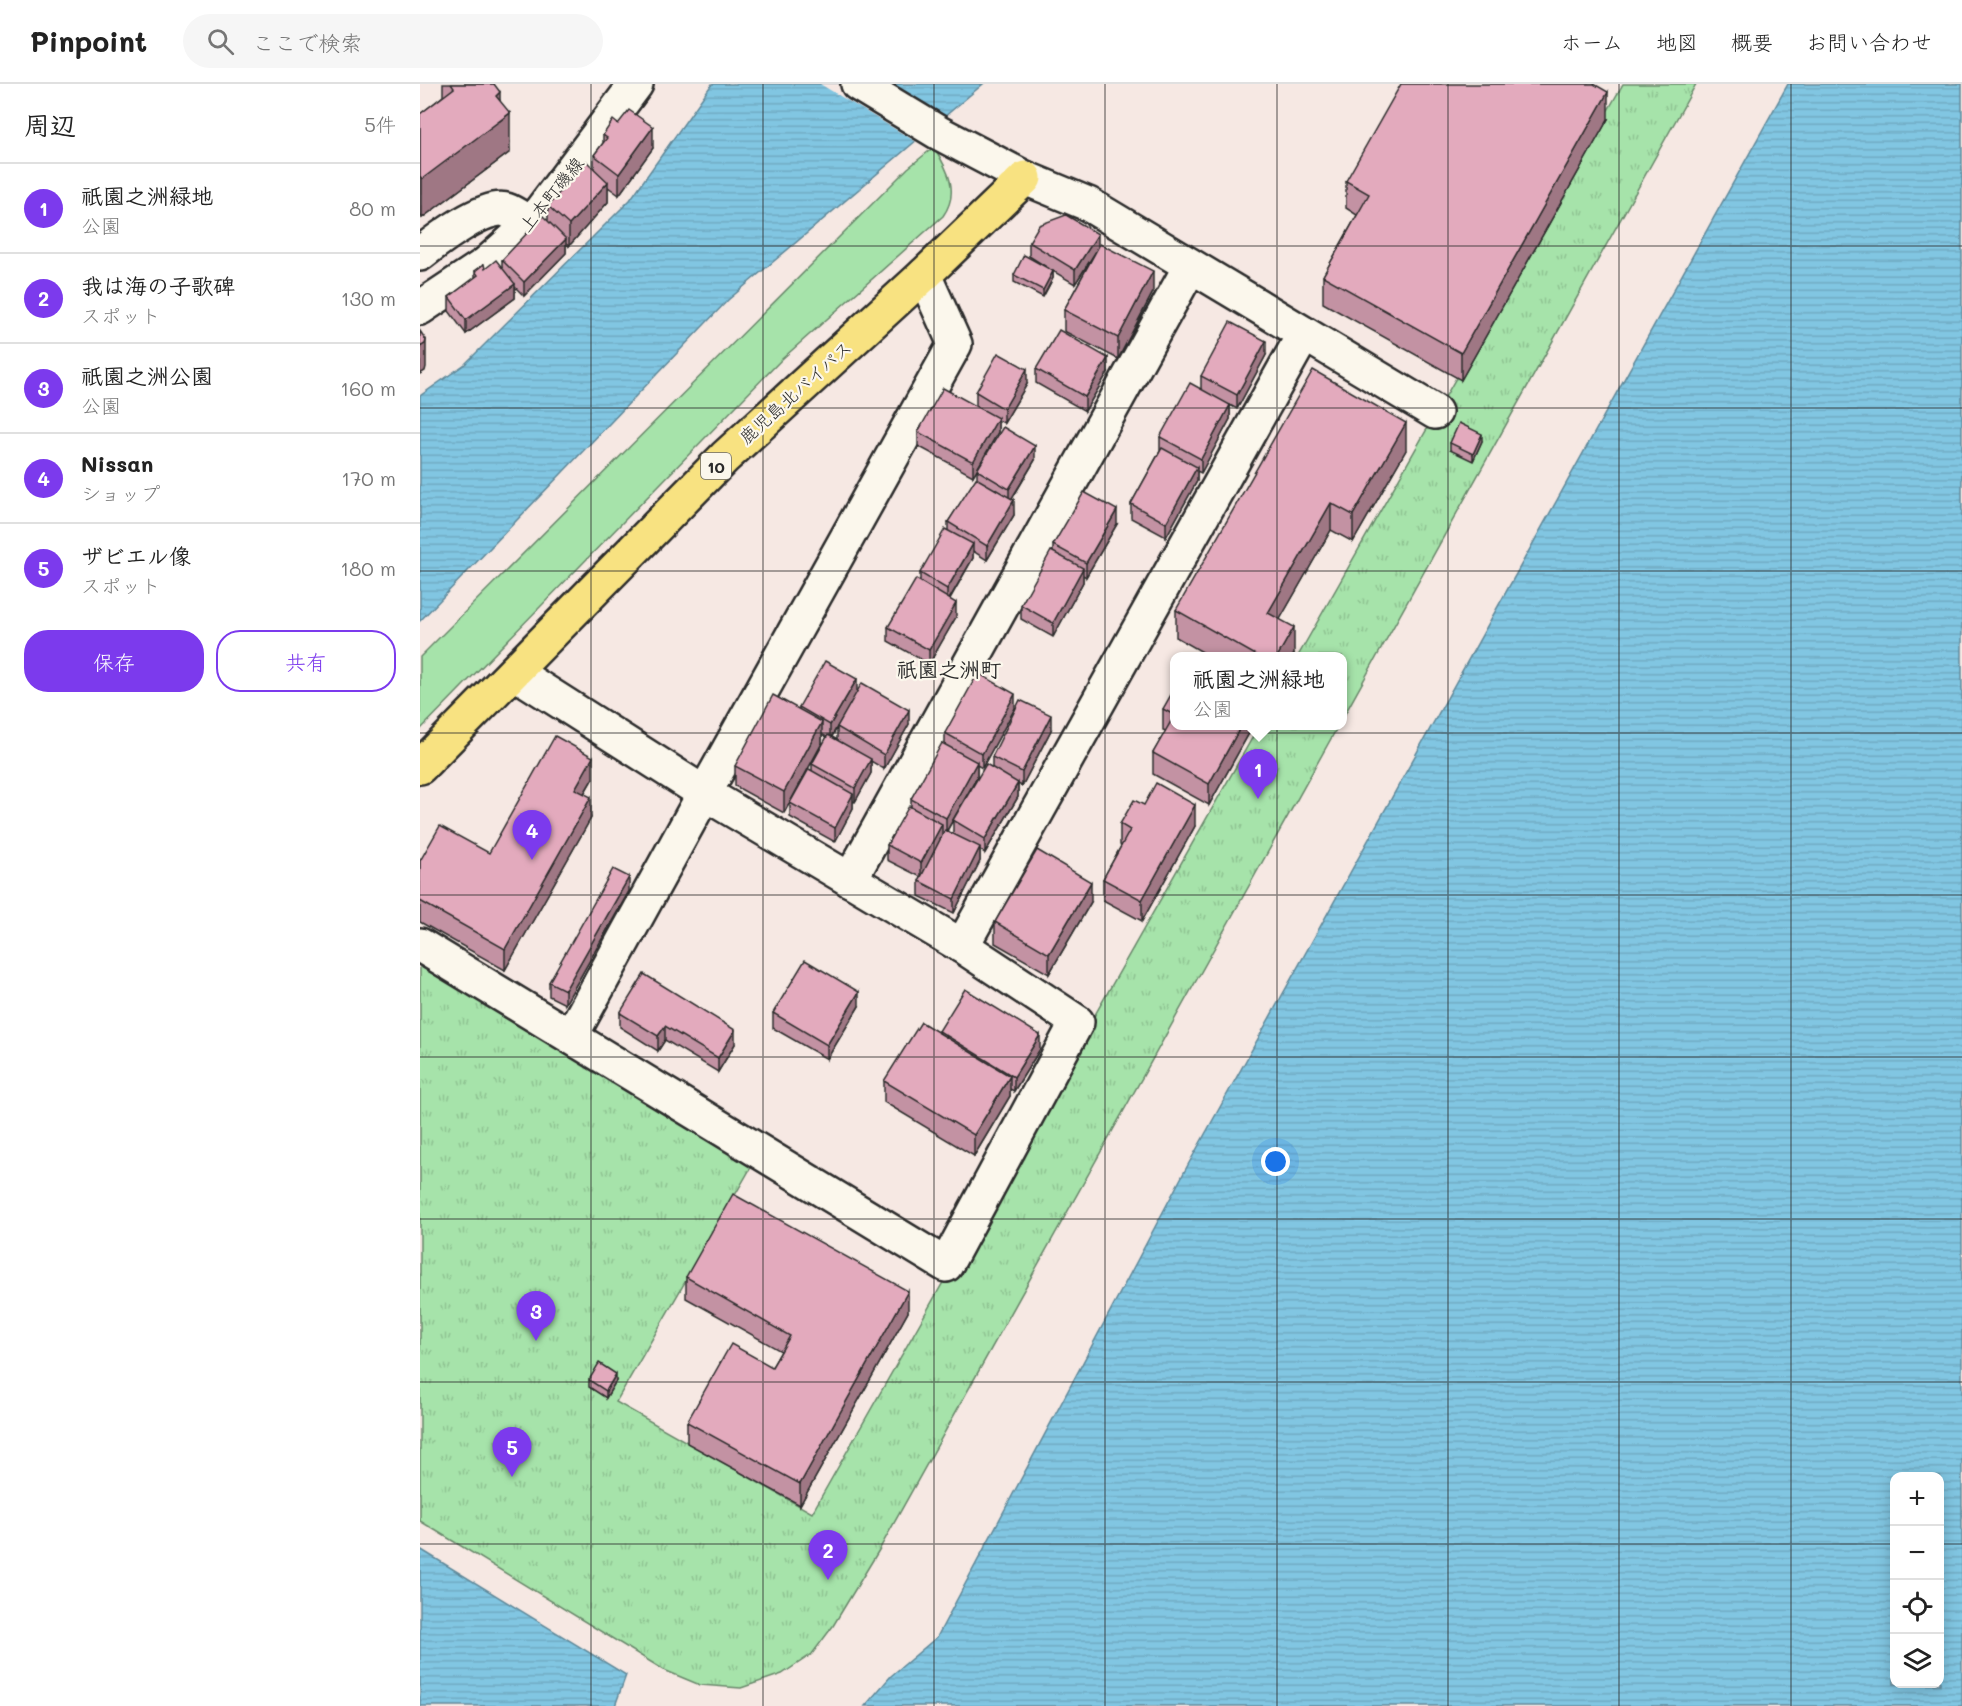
<!DOCTYPE html>
<html lang="ja">
<meta charset="utf-8">
<style>
:root{--surface:#fff;--page:#f6f6f6;--text:#222;--muted:#767676;--line:#e0e0e0;--accent:#7c3aed}
body{margin:0;font-family:Mali,"Klee One",sans-serif;background:var(--page);color:var(--text)}
.controls{position:absolute;right:18px;bottom:18px;display:grid;overflow:hidden;border-radius:12px;box-shadow:0 3px 15px #0003}
.controls button{width:54px;height:54px;display:grid;place-items:center;padding:0;border:0;border-bottom:2px solid var(--line);background:var(--surface);color:var(--text);font:30px sans-serif}
.you{position:absolute;left:856px;top:1078px;width:21px;height:21px;margin:-15px;border:4px solid #fff;border-radius:50%;background:#1a73e8;box-shadow:0 0 0 9px #1a73e833}
.badge{display:grid;place-items:center;width:39px;height:39px;border-radius:50%;background:var(--accent);color:#fff;font-size:20px;font-weight:700}
.pin{position:absolute;translate:-50% -50px;filter:drop-shadow(0 2px 3px #0008)}
.pin::after{content:'';position:absolute;top:32px;width:21px;height:18px;background:inherit;clip-path:polygon(0 0,100% 0,50% 100%)}
.popup{position:absolute;left:750px;top:568px;width:177px;height:78px;box-sizing:border-box;display:grid;place-content:center;border-radius:12px;background:var(--surface);filter:drop-shadow(0 2px 4px #0005);font-size:20px;white-space:nowrap;color:var(--muted)}
.popup b{font-size:22px;color:var(--text)}
.popup::after{content:'';position:absolute;left:50%;top:100%;margin-left:-12px;border:12px solid transparent;border-top-color:var(--surface)}
.list{margin:0;padding:0;list-style:none}
h2{display:flex;justify-content:space-between;align-items:center;height:78px;margin:0;padding:0 24px;font-size:26px}
h2 small{font-size:20px;font-weight:400;color:var(--muted)}
.list li{display:grid;grid-template-columns:39px 1fr auto;gap:18px;align-items:center;box-sizing:border-box;height:90px;padding:0 24px;border-top:2px solid var(--line)}
.list b{display:block;font-size:22px;white-space:nowrap}
.list p{margin:0;font-size:20px;white-space:nowrap;color:var(--muted)}
.list em{font-size:20px;font-style:normal;color:var(--muted)}
.actions{display:flex;gap:12px;padding:18px 24px}
.actions a{flex:1;padding:14px 0;border:2px solid var(--accent);border-radius:24px;text-align:center;font-size:21px;color:var(--accent)}
.actions .main{background:var(--accent);color:#fff}
.icon{flex:none;width:33px;height:33px;fill:none;stroke:currentColor;stroke-width:2;stroke-linecap:round;stroke-linejoin:round}
.map{position:relative;flex:none;width:1542px;height:1622px;overflow:hidden}
header{display:flex;align-items:center;gap:36px;box-sizing:border-box;height:84px;padding:0 30px;background:var(--surface);border-bottom:2px solid var(--line)}
header strong{font-size:28px}
nav{display:flex;gap:33px;margin-inline-start:auto;font-size:21px}
.search{width:420px;height:54px;background:var(--page);display:flex;align-items:center;gap:15px;box-sizing:border-box;padding:0 21px;border-radius:33px;color:var(--muted);font-size:22px}
main{display:flex}
aside{flex:1;background:var(--surface)}
.map>svg:first-child{display:block}
</style>
<header>
<strong>Pinpoint</strong>
<div class="search"><svg class="icon" aria-label="search" viewBox="0 0 24 24"><circle cx="10" cy="10" r="6"/><path d="M15 15l6 6"/></svg>ここで検索</div>
<nav><a>ホーム</a><a>地図</a><a>概要</a><a>お問い合わせ</a></nav>
</header>
<main>
<aside>
<h2>周辺<small>5件</small></h2>
<ul class="list">
<li><span class="badge">1</span><div><b>祇園之洲緑地</b><p>公園</p></div><em>80 m</em></li>
<li><span class="badge">2</span><div><b>我は海の子歌碑</b><p>スポット</p></div><em>130 m</em></li>
<li><span class="badge">3</span><div><b>祇園之洲公園</b><p>公園</p></div><em>160 m</em></li>
<li><span class="badge">4</span><div><b>Nissan</b><p>ショップ</p></div><em>170 m</em></li>
<li><span class="badge">5</span><div><b>ザビエル像</b><p>スポット</p></div><em>180 m</em></li>
</ul>
<div class="actions"><a class="main">保存</a><a>共有</a></div>
</aside>
<div class="map">
<svg width="1542" height="1622" viewBox="0 0 1542 1622">
<defs>
<pattern id="park-tufts" width="24" height="20" patternUnits="userSpaceOnUse" patternTransform="scale(1.5)"><rect width="24" height="20" fill="#a6e3aa"/><path d="M3 7l-1-3M5 7V3M7 7l1-3M15 17l-1-3M17 17v-4M19 17l1-3" fill="none" stroke="#8fc392"/></pattern>
<pattern id="water-rules" width="6" height="5" patternUnits="userSpaceOnUse" patternTransform="scale(1.5)"><rect width="6" height="5" fill="#81c6e2"/><path d="M0 2.5h6" fill="none" stroke="#70aac2"/></pattern>
</defs>
<rect width="100%" height="100%" fill="#f6e8e3"/>
<filter id="ink" filterUnits="userSpaceOnUse"><feTurbulence type="fractalNoise" baseFrequency=".0167" numOctaves="2"/><feDisplacementMap in="SourceGraphic" scale="12" xChannelSelector="R" yChannelSelector="G"/><feConvolveMatrix kernelMatrix="1 2 1 2 8 2 1 2 1" color-interpolation-filters="sRGB"/></filter>
<g filter="url(#ink)">
<path fill="#a6e3aa" stroke="#68876a" stroke-width="1.5" d="M514,63c14,23 26,45 9,69l-161,143 -362,371v-73l488,-489z"/>
<g fill="url(#park-tufts)" stroke="#68876a" stroke-width="1.5">
<path d="M1203,0h73l-354,635v-63h-44z"/>
<path d="M839,642h79l-459,824 -46,76 -21,28 -30,20 -41,14 -41,-3 -36,-15 -244,-149v-555l334,196 -138,240 196,111z"/>
</g>
<g fill="url(#water-rules)" stroke="#5f8899" stroke-width="1.5" fill-rule="evenodd">
<path d="M292,0h271l-255,216 -308,321v-225l45,-32 165,-164z"/>
<path d="M1368,0h174v1622h-1097l26,-30 46,-39 252,-474zM1520,1392v208h-46v-208z"/>
<path d="M0,1465l206,126 -11,31h-195z"/>
</g>
<path fill="#f6e8e3" d="M400,0h73l55,33 -30,26z"/>
<g fill="none" stroke-linecap="round" stroke-linejoin="round">
<defs>
<g id="minor">
<path d="M438,0l81,49 86,45 63,26 347,208"/>
<path d="M0,170c16,-13 66,-51 86,-44 9,3 17,10 25,14"/>
<path d="M0,224l66,-44 45,-40 105,-140"/>
<path d="M430,796l340,-613"/>
<path d="M0,861l526,320 131,-243 -115,-76 -258,-153 -190,-121"/>
<path d="M542,862l342,-612"/>
<path d="M151,952l122,-222 262,-470 -31,-69"/>
</g>
<path id="highway" d="M0,683l305,-310 199,-182 101,-97"/>
</defs>
<use href="#minor" stroke="#2b2b2b" stroke-width="38"/>
<use href="#highway" stroke="#2b2b2b" stroke-width="38"/>
<use href="#minor" stroke="#fbf7ec" stroke-width="33"/>
<use href="#highway" stroke="#f8e281" stroke-width="33"/>
</g>
<g fill="#c392a3" stroke="#2b2b2b" stroke-width="1.5" fill-rule="evenodd">
<path d="M23,0h51l6,17 10,51 -88,66 -2,-3v-101l23,-18z"/>
<path d="M1188,35l-147,261 -138,-77v-27l34,-61 -11,-7v-27z"/>
<path d="M198,40l35,24 -34,47 -11,-8v15l-39,44 -3,-2v9l-42,43 -9,-9v11l-49,36 -17,-23v-14l26,-19v-7l10,-2 17,-2v-7l46,-40v-14l46,-38v-13l9,-12v-8z"/>
<path d="M609,158l69,6 55,44 -35,67 -54,-28v-21l32,-59 -21,33 -22,-13v7l-10,19 -29,-15v-7l34,-7 -19,-12z"/>
<path d="M846,271l-29,54 -7,-4v14l-29,54 -4,-2v10l-31,56 -35,-19v-14l29,-53v-14l41,-48v-13z"/>
<path d="M616,285l72,3 -23,39 -49,-28z"/>
<path d="M607,300l-23,39 -6,-3v12l-25,44 -55,-30v-14l58,-26v-14z"/>
<path d="M1062,357l-9,20 -23,-11v-7z"/>
<path d="M986,366l-53,92 -22,-12 -51,89 14,35 -2,3h-81l-35,-20v-27z"/>
<path d="M615,376l-23,39 2,16 -27,45 -14,-9v7l-23,41 6,18 -27,47 -41,-23v-14l32,-45v-9l28,-43v-8l29,-43v-9z"/>
<path d="M697,440l-31,53 -3,-2v7l-30,55 -32,-18v-14l32,-53v-7z"/>
<path d="M437,608l52,32 -25,45 -13,-8v12l-16,29 -2,-1v7l-18,34 -45,-25v-14l22,-32v-7l15,-27 -5,-3v9l-38,70 -49,-27v-20l64,-57v-2zM417,644v12l-5,-3z"/>
<path d="M754,610v32h79l-44,79 -56,-31v-21l13,-22 -3,-1v-21z"/>
<path d="M595,624l-33,60 -5,-3v12l-30,54 6,3v-14l39,-53v-10l59,-27 -29,56 -4,-2v13l-33,56 -5,-3v11l-26,52 -35,-17v-15l2,-4 -34,-17v-15l24,-38v-8l34,-54v-12z"/>
<path d="M173,694l-9,16 7,24 -86,152 -85,-48v-61l69,-8z"/>
<path d="M724,721l51,21 -53,95 -39,-21v-21l18,-33 -1,-1v-21z"/>
<path d="M209,807l-64,113 -16,-8v-14z"/>
<path d="M671,818l-42,72 -54,-31v-21z"/>
<path d="M439,922l-32,53 -54,-31v-15z"/>
<path d="M200,929l115,31 -17,28 -53,-32 -7,11 -38,-24z"/>
<path d="M519,947l101,18 -26,42 -4,-2v7l-36,60 -90,-54v-21l55,-48z"/>
<path d="M266,1193l222,35 -108,193 -113,-62v-21l85,-55 9,-16 -95,-53z"/>
<path d="M169,1296l27,1 -10,17 -17,-11z"/>
</g>
<g fill="#9f7784" stroke="#2b2b2b" stroke-width="1.5">
<path d="M80,8v29l10,-8v39l-88,66v-39l74,-83z"/>
<path d="M1188,8v27l-147,261v-27z"/>
<path d="M233,43v21l-34,47v-21z"/>
<path d="M188,98v20l-39,44v-21z"/>
<path d="M678,150v14l-23,36v-14z"/>
<path d="M146,155v14l-42,43v-14z"/>
<path d="M633,187v7l-10,19v-7z"/>
<path d="M733,187v21l-35,67v-21z"/>
<path d="M95,200v14l-49,36v-14z"/>
<path d="M6,256v27l-1,4 -5,3v-27z"/>
<path d="M846,257v14l-29,54v-14z"/>
<path d="M688,274v14l-23,39v-14z"/>
<path d="M607,285v15l-23,39v-14z"/>
<path d="M810,321v14l-29,54v-14z"/>
<path d="M578,334v14l-25,44v-14z"/>
<path d="M986,339v27l-53,92v-27z"/>
<path d="M1062,350v7l-9,20v-7z"/>
<path d="M615,362v14l-26,43v-14z"/>
<path d="M777,383v14l-31,56v-14z"/>
<path d="M594,416v15l-27,45v-14z"/>
<path d="M911,419v27l-63,110v-27z"/>
<path d="M697,426v14l-31,53v-14z"/>
<path d="M553,460v14l-26,45v-14z"/>
<path d="M663,484v14l-30,55v-14z"/>
<path d="M536,519v14l-27,47v-14z"/>
<path d="M874,543v27l-2,3h-15z"/>
<path d="M437,595v14l-27,46v-14z"/>
<path d="M595,610v14l-33,60v-14z"/>
<path d="M489,626v14l-25,45v-14z"/>
<path d="M631,631v15l-29,56v-14z"/>
<path d="M402,638v21l-38,70v-21z"/>
<path d="M821,642h12l-44,79v-21z"/>
<path d="M173,673v21l-18,31v-20z"/>
<path d="M451,675v14l-16,29v-14z"/>
<path d="M557,678v15l-31,55v-14z"/>
<path d="M598,699v14l-33,56v-14z"/>
<path d="M433,710v14l-18,34v-14z"/>
<path d="M171,713v21l-86,152v-21z"/>
<path d="M775,721v21l-53,95v-21z"/>
<path d="M522,740v14l-21,39v-14z"/>
<path d="M560,763v14l-26,52v-14z"/>
<path d="M209,793v14l-64,113v-14z"/>
<path d="M671,798v20l-42,72v-20z"/>
<path d="M439,908v14l-32,53v-14z"/>
<path d="M245,942v14l-7,11v-15z"/>
<path d="M315,946v14l-17,28v-14z"/>
<path d="M620,951v14l-26,42v-14z"/>
<path d="M590,992v20l-36,60v-21z"/>
<path d="M488,1207v21l-108,193v-21z"/>
<path d="M196,1290v7l-10,17v-7z"/>
</g>
<g fill="#e3aabd" stroke="#2b2b2b" stroke-width="1.5">
<path d="M31,0h43l6,8 -4,4 14,17 -88,66 -2,-3v-62l34,-26z"/>
<path d="M981,0h193l14,8 -147,261 -138,-77 46,-82 -23,-13z"/>
<path d="M209,26l24,17 -34,47 -25,-19 13,-17 -4,-3 10,-15 5,4z"/>
<path d="M166,77l22,21 -39,43 -21,-19z"/>
<path d="M646,131l32,19 -23,36 -46,-28 10,-17z"/>
<path d="M123,132l23,23 -42,43 -22,-22z"/>
<path d="M680,160l53,27 -35,67 -54,-28z"/>
<path d="M604,171l29,16 -10,19 -29,-15z"/>
<path d="M76,176l19,24 -49,36 -17,-23 29,-22 -3,-4 9,-7 1,5z"/>
<path d="M810,238l36,19 -29,54 -36,-19z"/>
<path d="M639,246l49,28 -23,39 -49,-28z"/>
<path d="M0,247l6,9 -1,4 -5,3z"/>
<path d="M578,269l29,16 -23,40 -28,-17z"/>
<path d="M893,286l93,53 -53,92 -22,-12 -63,110 26,14 -17,30h-18l-83,-47z"/>
<path d="M770,299l40,22 -29,54 -41,-22z"/>
<path d="M523,304l55,30 -25,44 -55,-30z"/>
<path d="M1039,339l23,11 -9,20 -23,-11z"/>
<path d="M583,343l32,19 -26,43 -32,-19z"/>
<path d="M742,364l35,19 -31,56 -35,-19z"/>
<path d="M556,394l38,22 -27,46 -39,-24z"/>
<path d="M664,408l33,18 -31,53 -33,-18z"/>
<path d="M525,445l28,15 -26,45 -27,-16z"/>
<path d="M631,467l32,17 -30,55 -32,-18z"/>
<path d="M496,495l40,24 -27,47 -41,-23z"/>
<path d="M405,577l32,18 -27,46 -31,-18z"/>
<path d="M558,589l37,21 -33,60 -37,-21z"/>
<path d="M442,599l47,27 -25,45 -47,-28z"/>
<path d="M752,609l2,1v21l-11,-6z"/>
<path d="M353,611l49,27 -38,70 -49,-26z"/>
<path d="M600,616l31,15 -29,57 -30,-15z"/>
<path d="M754,632v10h67l-32,58 -56,-31z"/>
<path d="M408,651l43,24 -16,29 -43,-24z"/>
<path d="M135,652l38,21 -18,32 16,8 -86,152 -85,-48v-40l20,-35 49,27z"/>
<path d="M522,659l35,19 -31,56 -35,-19z"/>
<path d="M566,680l32,19 -33,56 -32,-19z"/>
<path d="M389,685l44,25 -18,34 -45,-25z"/>
<path d="M736,699l39,22 -53,95 -39,-21 27,-49 -10,-6 14,-24 10,5z"/>
<path d="M489,722l33,18 -21,39 -34,-18z"/>
<path d="M525,746l35,17 -26,52 -35,-18z"/>
<path d="M617,766l54,32 -42,72 -54,-32z"/>
<path d="M193,785l16,8 -64,113 -16,-8z"/>
<path d="M385,876l54,32 -32,53 -54,-32z"/>
<path d="M224,890l91,56 -17,28 -53,-32 -7,10 -38,-23z"/>
<path d="M545,905l75,46 -26,42 -75,-46z"/>
<path d="M501,938l89,54 -36,59 -90,-54z"/>
<path d="M313,1110l175,97 -108,193 -113,-62 44,-78 41,23 18,-31 -104,-59z"/>
<path d="M179,1279l17,11 -10,17 -17,-11z"/>
</g>
</g>
<path fill="none" stroke="#2b2b2b" stroke-width="1.5" stroke-opacity="0.55" d="M171,0v1622M343,0v1622M514,0v1622M685,0v1622M857,0v1622M1028,0v1622M1199,0v1622M1371,0v1622M0,162h1542M0,324h1542M0,487h1542M0,649h1542M0,811h1542M0,973h1542M0,1135h1542M0,1298h1542M0,1460h1474M1520,1460h22"/>
<g text-anchor="middle" dominant-baseline="central" stroke-width="4.5" stroke-linejoin="round" paint-order="stroke">
<rect fill="#fbf7ec" stroke="#696865" stroke-width="1.5" x="281" y="369" width="30" height="26" rx="4.5"/>
<g font-size="16" font-weight="bold" fill="#2b2b2b">
<text x="296" y="382">10</text>
</g>
<g font-size="18" fill="#2b2b2b" stroke="#fbf7ec">
<text transform="translate(131 110) rotate(-51)">上本町磯線</text>
<text transform="translate(375 308) rotate(-42)">鹿児島北バイパス</text>
</g>
<g font-size="21" font-weight="bold" fill="#2b2b2b" stroke="#fbf7ec">
<text x="529" y="584">祇園之洲町</text>
</g>
</g>
</svg>
<div class="controls">
<button>+</button>
<button>−</button>
<button><svg class="icon" aria-label="locate" viewBox="0 0 24 24"><circle cx="12" cy="12" r="6"/><path d="M12 2v4M12 18v4M2 12h4M18 12h4"/></svg></button>
<button><svg class="icon" aria-label="layers" viewBox="0 0 24 24"><path d="M12 4l9 5-9 5-9-5zM3 14l9 5 9-5"/></svg></button>
</div>
<div class="you"></div>
<div class="pin badge" style="left:838px;top:715px">1</div>
<div class="popup"><b>祇園之洲緑地</b>公園</div>
<div class="pin badge" style="left:408px;top:1496px">2</div>
<div class="pin badge" style="left:116px;top:1257px">3</div>
<div class="pin badge" style="left:112px;top:776px">4</div>
<div class="pin badge" style="left:92px;top:1393px">5</div>
</div>
</main>
